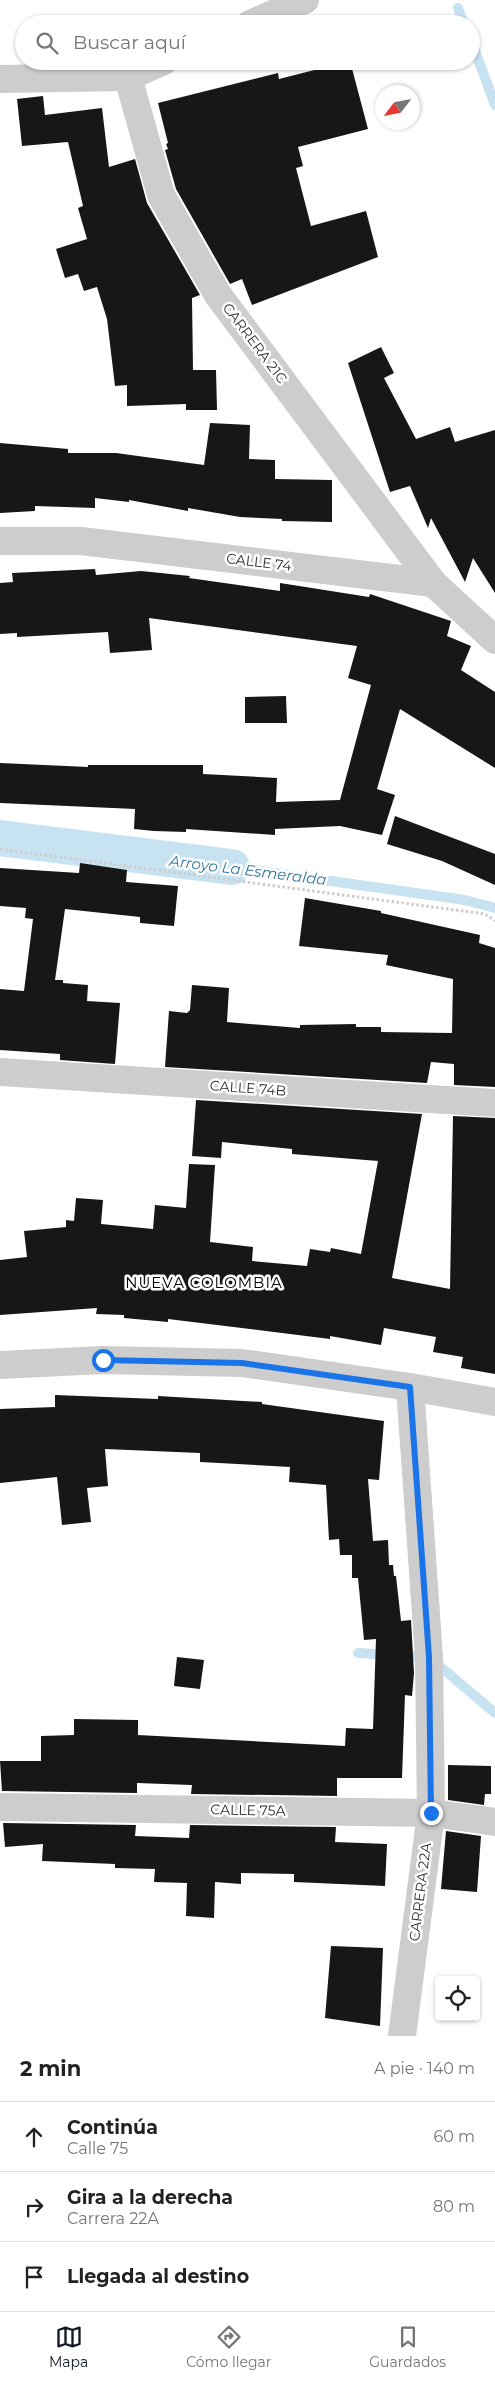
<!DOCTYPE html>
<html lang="es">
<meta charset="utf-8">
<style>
:root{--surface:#fff;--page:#f6f6f6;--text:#222;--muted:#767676;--line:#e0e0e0;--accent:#111827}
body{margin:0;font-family:Montserrat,sans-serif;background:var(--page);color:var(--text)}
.controls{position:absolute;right:15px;bottom:15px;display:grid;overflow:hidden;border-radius:5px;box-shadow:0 1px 4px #0004}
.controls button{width:45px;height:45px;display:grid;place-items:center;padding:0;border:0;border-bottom:1px solid var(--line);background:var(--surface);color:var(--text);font:25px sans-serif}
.compass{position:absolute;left:375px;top:85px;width:45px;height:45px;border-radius:50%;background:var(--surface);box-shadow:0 1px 4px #0004;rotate:238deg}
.stop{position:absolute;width:15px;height:15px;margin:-11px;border:4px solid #1a73e8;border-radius:50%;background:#fff}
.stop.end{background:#1a73e8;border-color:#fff;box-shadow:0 1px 5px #0008}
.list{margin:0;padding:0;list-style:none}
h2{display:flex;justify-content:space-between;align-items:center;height:65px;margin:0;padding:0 20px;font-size:21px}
h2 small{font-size:16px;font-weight:400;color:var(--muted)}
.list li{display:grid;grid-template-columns:32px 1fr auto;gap:15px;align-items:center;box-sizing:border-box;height:70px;padding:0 20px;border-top:1px solid var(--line)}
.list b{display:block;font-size:19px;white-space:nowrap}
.list p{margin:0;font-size:16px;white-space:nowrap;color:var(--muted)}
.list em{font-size:16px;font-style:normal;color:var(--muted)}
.icon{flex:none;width:28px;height:28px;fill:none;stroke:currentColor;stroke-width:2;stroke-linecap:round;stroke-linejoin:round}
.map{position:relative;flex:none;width:495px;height:2036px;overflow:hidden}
.search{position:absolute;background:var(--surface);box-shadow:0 1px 4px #0004;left:15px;right:15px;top:15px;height:55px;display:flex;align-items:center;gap:12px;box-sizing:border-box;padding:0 18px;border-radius:28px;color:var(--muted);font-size:19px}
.sheet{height:275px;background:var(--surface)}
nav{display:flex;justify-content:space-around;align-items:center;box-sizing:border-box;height:70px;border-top:1px solid var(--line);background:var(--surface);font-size:14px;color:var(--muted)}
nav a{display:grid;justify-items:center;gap:2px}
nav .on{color:var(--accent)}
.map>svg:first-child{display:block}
</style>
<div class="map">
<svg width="495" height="2036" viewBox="0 0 495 2036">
<rect width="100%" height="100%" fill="#fff"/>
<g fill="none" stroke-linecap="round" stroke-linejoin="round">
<g stroke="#c7e2f0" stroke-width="10">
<path d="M458,8l6,16"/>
<path d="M471,40l24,65"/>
<path d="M232,867l233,33 30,8"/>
<path d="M358,1653l71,4 66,56"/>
</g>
<path stroke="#c7e2f0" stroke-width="36" d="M0,838l232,29"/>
</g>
<g fill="#171717">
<path d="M350,61l18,68 -70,18 5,19 -7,2 15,58 55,-15 12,46 -126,48 -10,-26 -12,5 -54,-95 -11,-39 3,-1 -2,-5 2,-1 -10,-40 120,-30 1,6z"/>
<path d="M43,96l2,19 57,-7 7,59 26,-8 12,44 53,92 -8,3 1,72h23l1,40h-31v-6l-59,2v-21l-12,1 -8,-67 -10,-32 -13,4 -6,-17 -13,4 -9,-29 31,-10 -9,-31 5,-2 -15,-64 -46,4 -5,-47z"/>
<path d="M381,347l13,26 -10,5 32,61 34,-12 5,15 40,-12v163l-22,-35 -8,24 -34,-64 -3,10 -18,-42 -20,6 -42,-129z"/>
<path d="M210,423l40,2 -1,34 26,1v19l57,1v42l-50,-1v-2l-42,-2 -52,-9v3l-59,-11v2l-34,-4v10l-60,-2v5l-35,2v-70l68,6v4h48l88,12z"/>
<path d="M95,569l1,6 45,-4 49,5 -1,2 91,13v-8l89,14 1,-3 81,27 -4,15 24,10 -10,24 34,22v76l-95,-59 -23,80 18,6 -13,40 -42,-9 -65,3v6l-89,-6v3l-32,-1 -20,-2 1,-20 -135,-6v-40l88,4v-2h115v9l74,4 -1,24 64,-2 31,-115 -23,-7 9,-32 -208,-28 3,32 -42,3 -2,-21 -91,5v-4l-17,1v-51l13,-1 -1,-9z"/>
<path d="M286,696l1,27h-42v-26z"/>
<path d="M395,816l100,38v31l-53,-24 -55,-17z"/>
<path d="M80,863l47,7 -1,12 52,4 -4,40 -34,-3v-6l-75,-8 -10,71h8v3l25,2 -1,16 33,2 -5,61 -55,-4v-6l-60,-4v-61l24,2 9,-72 -8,-1 1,-10 -26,-2v-38l79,5z"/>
<path d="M305,898l76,13v2l99,22 -1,8 16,5v139l-41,-2v-21l-23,-2 -4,21 -262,-16 4,-56 18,2 3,-3 2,-25 37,3 -2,34 73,6v-3l56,-1v3h25v5l71,1 1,-54 -67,-14 2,-10 -89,-9z"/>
<path d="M196,1100l226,14 -30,164 58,11 3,-173 42,2v256l-34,-6 2,-11 -30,-5 3,-15 -52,-9 -3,17 -51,-9v3l-162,-20v3l-44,-4v-3l-28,-1 1,-6 -97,7v-55l27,-3 -3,-26 42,-4v-7l8,1 2,-23 27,2 -2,24 52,5 2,-24 31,3 3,-44 26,1 -5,77 43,5 -1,14 55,5 3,-17 20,3 1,-4 30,6 17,-93 -86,-7v-5l-70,-7 -1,16 -29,-2z"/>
<path d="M55,1395l103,4v-3l104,6v2l122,17 -5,59 -11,-1 5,62 15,-1 1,25h4l1,11h2l5,45 10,-1 3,53 -2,23 -7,-1 -3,83h-65v18l-146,-2 1,-9 -55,-2v10l-135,-2 -2,-30h41v-25l33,-1v-16l64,1v15l207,11 1,-18 27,1 3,-90 -12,1 -6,-62h-6v-23h-12l-1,-16 -10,1 -3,-55 -37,-3 1,-15 -90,-5v-9l-95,-4 3,37 -21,2 4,34 -29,3 -5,-48 -57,6v-74l55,-2z"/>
<path d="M177,1657l27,3 -4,29 -26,-3z"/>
<path d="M448,1765l43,1v28h-6l-1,11 -36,-5z"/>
<path d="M3,1823l133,2 -1,11 54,2 1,-13 146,2 -1,15 52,2 -2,42 -91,-4v-8l-53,-1v11l-26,-2 -1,36 -28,-2 1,-33 -33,-1 1,-13 -40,-1v-4l-73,-3 1,-17 -38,3z"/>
<path d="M446,1831l35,5 -4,56 -36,-3z"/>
<path d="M331,1946l52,2 -3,78 -55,-8z"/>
</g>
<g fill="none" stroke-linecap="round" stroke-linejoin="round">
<path stroke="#cdcdcd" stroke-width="3" stroke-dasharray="2.5 2.5" stroke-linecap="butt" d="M0,849l485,65 10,7"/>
<g stroke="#cdcdcd" stroke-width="28">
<path d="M250,24l55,-24"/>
<path d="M128,77l33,118 57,100 215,288"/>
<path d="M0,79l128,-2 36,-16"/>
<path d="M0,541h81l352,42 62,57"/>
<path d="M0,1072l495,31"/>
<path d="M0,1365l103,-5 139,3 168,24 85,15"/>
<path d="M0,1807l431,6 64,9"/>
<path d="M402,2036l29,-223 -2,-156 -19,-270"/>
</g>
</g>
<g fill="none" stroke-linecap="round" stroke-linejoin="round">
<path stroke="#1a73e8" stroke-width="6" d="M103,1360l139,3 168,24 19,270 2,156"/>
</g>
<g text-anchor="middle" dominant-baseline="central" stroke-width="5" stroke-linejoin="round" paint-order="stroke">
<g font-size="14" fill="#303030" stroke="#fff">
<text transform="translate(255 343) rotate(53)">CARRERA 21C</text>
<text transform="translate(259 562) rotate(7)">CALLE 74</text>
<text transform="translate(248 1088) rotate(4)">CALLE 74B</text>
<text transform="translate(248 1810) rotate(1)">CALLE 75A</text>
<text transform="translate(420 1892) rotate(-83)">CARRERA 22A</text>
</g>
<g font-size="15" font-style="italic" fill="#35789b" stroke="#fff">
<text transform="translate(248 870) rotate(7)">Arroyo La Esmeralda</text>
</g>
<g font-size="15" letter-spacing="1" fill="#000" stroke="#fff">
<text x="204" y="1282">NUEVA COLOMBIA</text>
</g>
</g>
</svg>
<div class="controls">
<button><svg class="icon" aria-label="locate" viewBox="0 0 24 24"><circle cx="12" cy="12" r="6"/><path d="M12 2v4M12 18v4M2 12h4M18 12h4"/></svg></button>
</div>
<svg class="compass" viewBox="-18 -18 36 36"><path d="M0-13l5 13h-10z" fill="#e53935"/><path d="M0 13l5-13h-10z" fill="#767676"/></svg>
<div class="stop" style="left:103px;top:1360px"></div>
<div class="stop end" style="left:431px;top:1813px"></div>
<div class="search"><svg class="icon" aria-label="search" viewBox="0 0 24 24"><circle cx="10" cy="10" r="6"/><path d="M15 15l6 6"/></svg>Buscar aquí</div>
</div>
<section class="sheet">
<h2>2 min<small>A pie · 140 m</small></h2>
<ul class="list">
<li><svg class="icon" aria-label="ahead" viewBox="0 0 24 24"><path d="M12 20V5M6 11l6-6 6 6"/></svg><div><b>Continúa</b><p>Calle 75</p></div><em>60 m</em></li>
<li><svg class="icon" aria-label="right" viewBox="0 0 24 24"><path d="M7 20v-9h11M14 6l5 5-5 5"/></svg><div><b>Gira a la derecha</b><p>Carrera 22A</p></div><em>80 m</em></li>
<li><svg class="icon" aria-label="arrive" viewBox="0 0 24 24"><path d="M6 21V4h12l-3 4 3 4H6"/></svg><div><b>Llegada al destino</b></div></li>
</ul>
</section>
<nav>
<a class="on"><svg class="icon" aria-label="map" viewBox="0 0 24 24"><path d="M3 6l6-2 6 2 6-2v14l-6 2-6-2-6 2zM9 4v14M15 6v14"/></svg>Mapa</a>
<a><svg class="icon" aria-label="directions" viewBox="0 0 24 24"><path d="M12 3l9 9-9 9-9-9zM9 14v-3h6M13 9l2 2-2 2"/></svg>Cómo llegar</a>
<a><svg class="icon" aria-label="saved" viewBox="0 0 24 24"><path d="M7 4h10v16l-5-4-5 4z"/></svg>Guardados</a>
</nav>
